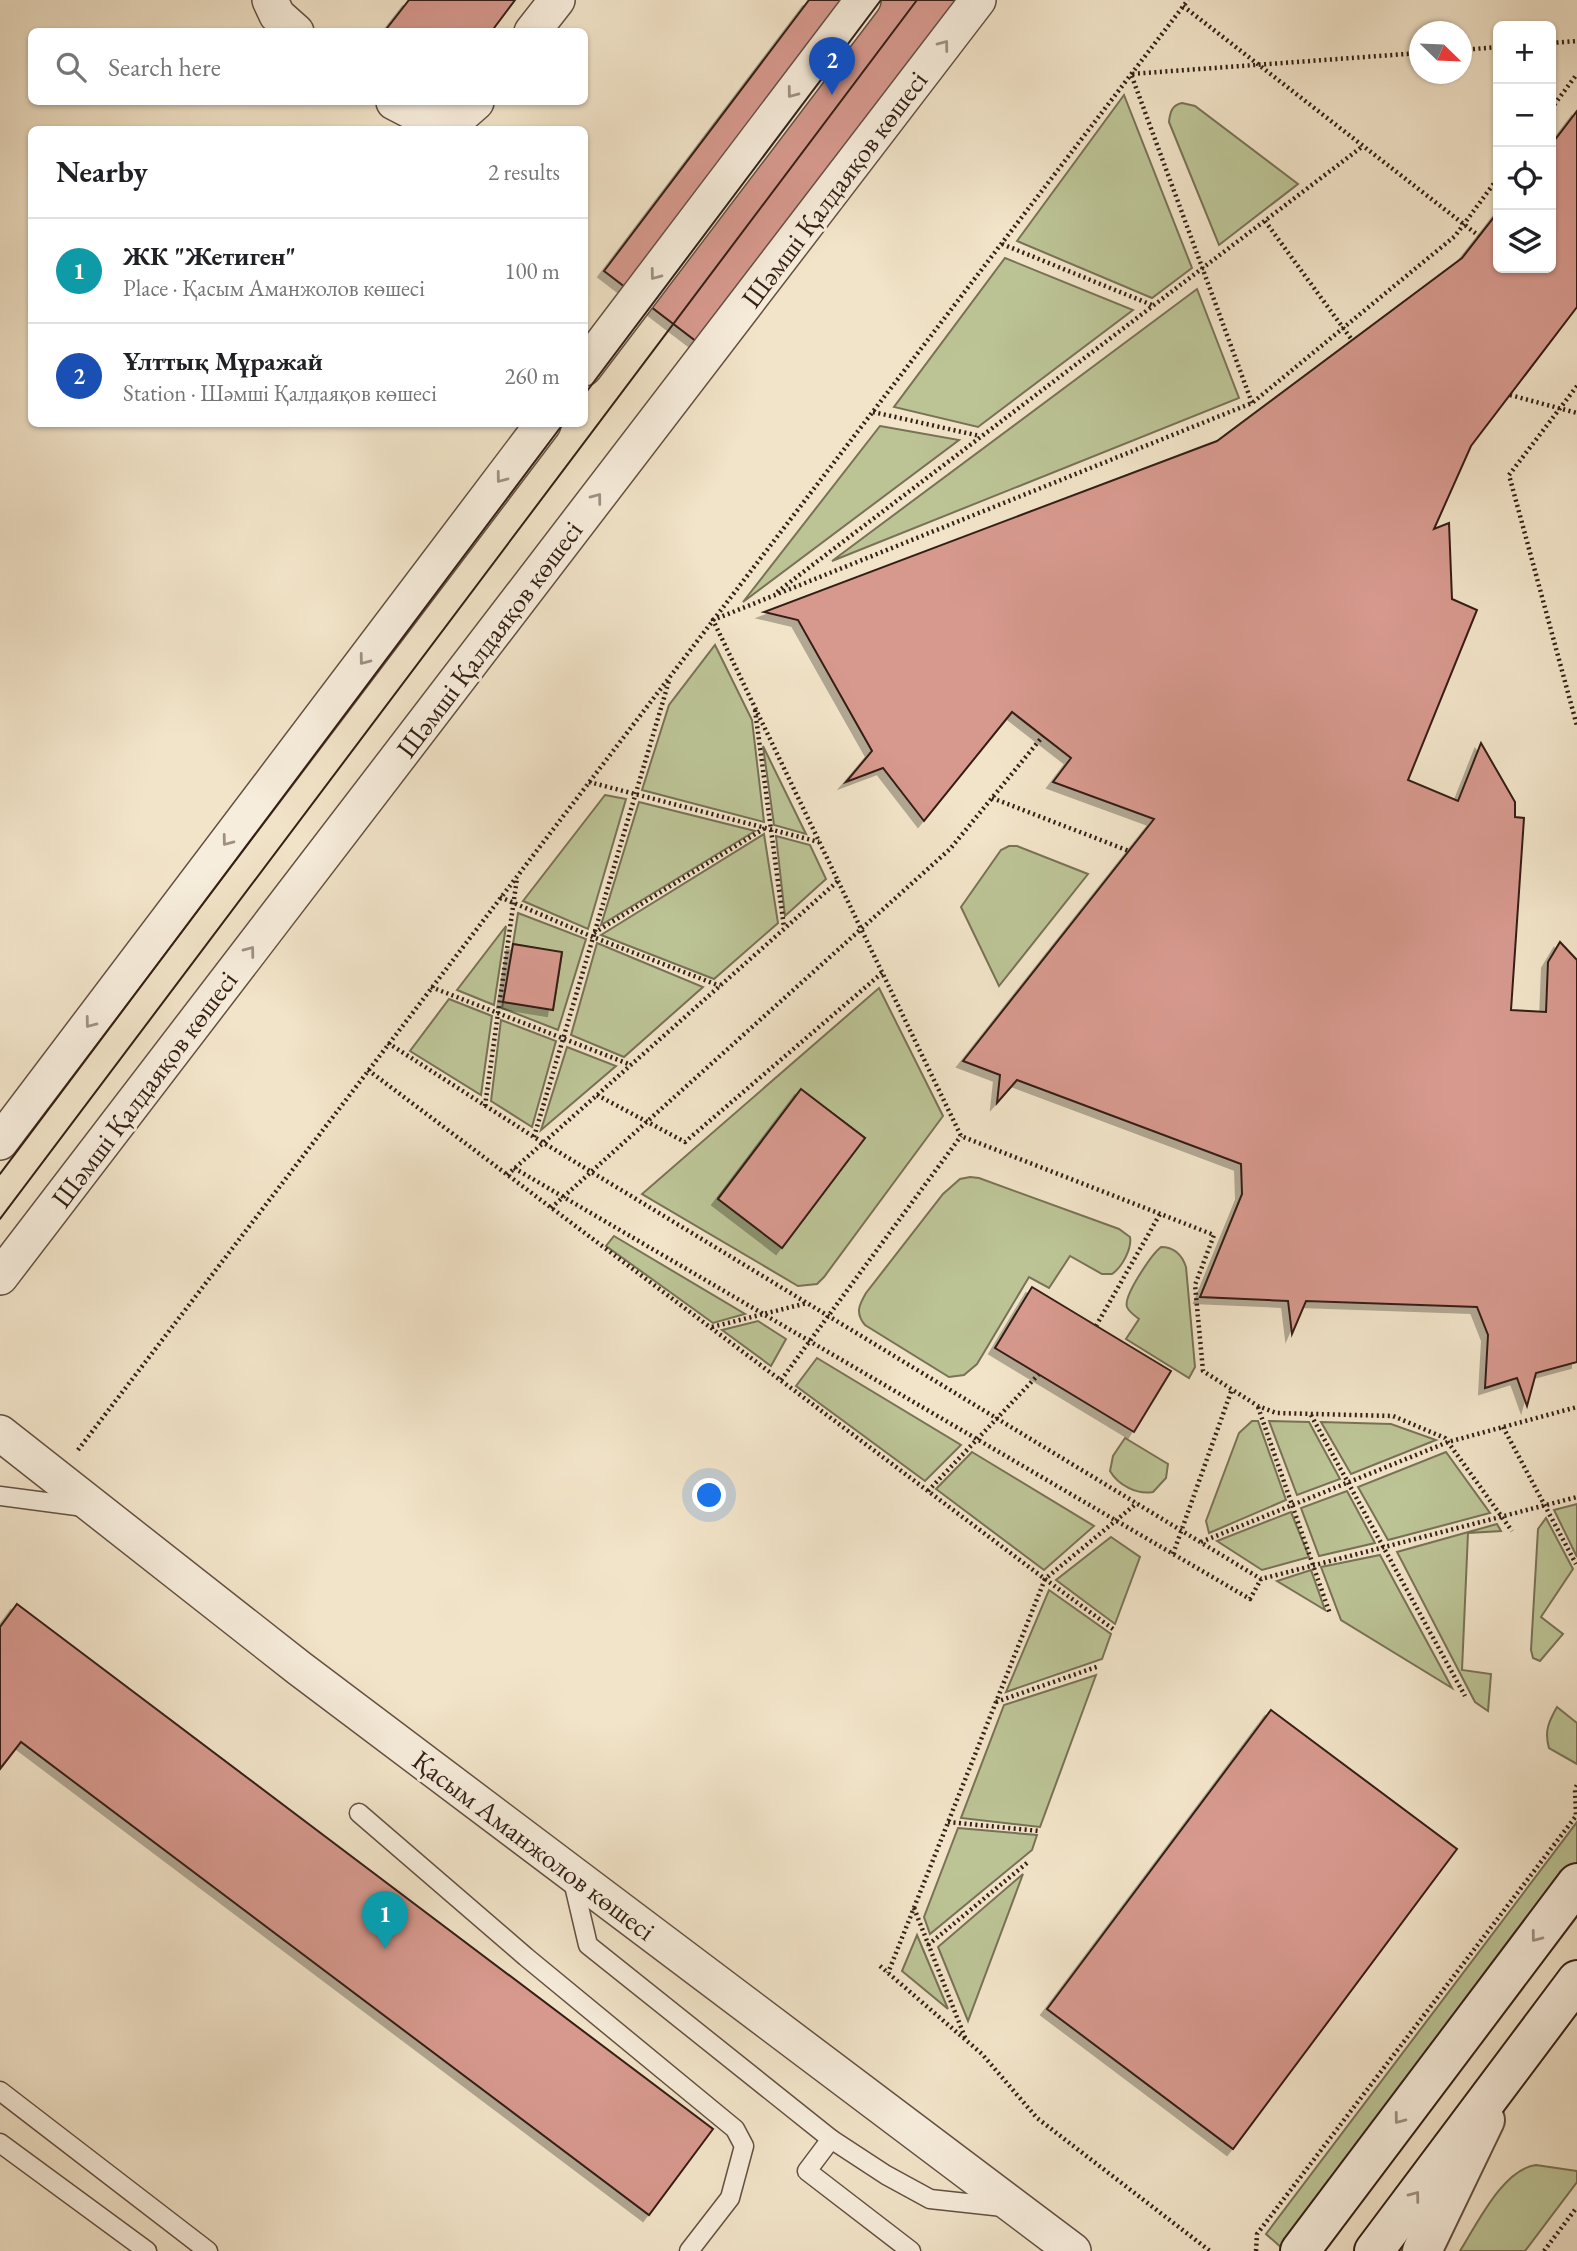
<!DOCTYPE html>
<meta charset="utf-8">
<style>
:root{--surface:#fff;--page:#f2f2f2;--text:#202124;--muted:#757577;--line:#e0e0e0;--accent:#8f2418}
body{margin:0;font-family:"EB Garamond",serif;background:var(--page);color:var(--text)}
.controls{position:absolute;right:21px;top:21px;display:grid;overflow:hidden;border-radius:10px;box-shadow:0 2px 5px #0004}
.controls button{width:63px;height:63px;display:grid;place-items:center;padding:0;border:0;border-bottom:2px solid var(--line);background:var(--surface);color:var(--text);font:35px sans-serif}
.compass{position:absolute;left:1409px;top:21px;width:63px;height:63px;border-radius:50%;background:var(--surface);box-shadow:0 2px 5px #0004;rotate:113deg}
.you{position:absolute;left:710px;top:1496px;width:24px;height:24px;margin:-18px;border:5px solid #fff;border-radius:50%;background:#1a73e8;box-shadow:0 0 0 10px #1a73e833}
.badge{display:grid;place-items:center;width:46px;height:46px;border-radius:50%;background:var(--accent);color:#fff;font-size:23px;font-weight:700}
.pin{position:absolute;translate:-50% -58px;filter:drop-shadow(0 2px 4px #0008)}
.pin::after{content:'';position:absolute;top:37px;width:24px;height:21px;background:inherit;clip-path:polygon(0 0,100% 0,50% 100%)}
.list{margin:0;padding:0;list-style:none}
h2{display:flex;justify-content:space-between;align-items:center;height:91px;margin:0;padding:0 28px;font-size:30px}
h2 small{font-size:23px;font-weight:400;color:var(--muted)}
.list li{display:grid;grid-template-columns:46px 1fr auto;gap:21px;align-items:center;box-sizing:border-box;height:105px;padding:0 28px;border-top:2px solid var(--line)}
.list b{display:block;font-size:26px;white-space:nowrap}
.list p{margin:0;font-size:23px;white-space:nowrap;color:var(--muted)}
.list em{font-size:23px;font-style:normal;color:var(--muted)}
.icon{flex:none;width:38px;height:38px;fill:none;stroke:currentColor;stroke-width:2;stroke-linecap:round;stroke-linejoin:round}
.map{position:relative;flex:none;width:1577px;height:2251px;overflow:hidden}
.search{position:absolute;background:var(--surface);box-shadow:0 2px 5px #0004;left:28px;top:28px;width:560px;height:77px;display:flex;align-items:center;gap:18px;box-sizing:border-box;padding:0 24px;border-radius:10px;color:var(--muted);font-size:26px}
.panel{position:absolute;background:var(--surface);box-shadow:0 2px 5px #0004;left:28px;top:126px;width:560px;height:301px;border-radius:10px}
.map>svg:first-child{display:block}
</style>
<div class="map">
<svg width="1577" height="2251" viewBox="0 0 1577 2251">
<defs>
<filter id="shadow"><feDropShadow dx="-6" dy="6" stdDeviation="0" flood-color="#0004"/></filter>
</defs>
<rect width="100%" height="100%" fill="#f2e4c9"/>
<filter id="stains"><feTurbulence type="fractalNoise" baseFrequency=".00286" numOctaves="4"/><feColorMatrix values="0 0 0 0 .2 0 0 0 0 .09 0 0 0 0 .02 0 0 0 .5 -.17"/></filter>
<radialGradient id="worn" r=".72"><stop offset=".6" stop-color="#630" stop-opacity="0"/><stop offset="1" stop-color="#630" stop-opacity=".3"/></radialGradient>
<g fill="#bcc496" stroke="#787256" stroke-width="2" fill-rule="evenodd">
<path d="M1124,95l68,173 -40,30 -135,-57z"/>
<path d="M1182,103l13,3 103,78 -79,61 -50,-123c1,-10 3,-17 13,-19z"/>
<path d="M1005,258l128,52 -155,117 -84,-20z"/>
<path d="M1197,289l42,109 -407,163z"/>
<path d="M880,426l79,14 -216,162z"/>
<path d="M715,645l37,75 12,102 -122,-32 27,-85z"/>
<path d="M763,746l43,88 -32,-9z"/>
<path d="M605,795l21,4 -38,130 -65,-28z"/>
<path d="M639,802l116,29 -154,94z"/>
<path d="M764,834l14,89 -64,56 -113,-44z"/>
<path d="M776,836l34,9 16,34 -41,37z"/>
<path d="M1009,846h8l71,28 -89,112 -38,-79 40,-57z"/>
<path d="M518,913l68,26 -28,91 -56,-22 1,-6 50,7 9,-56 -49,-9z"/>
<path d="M506,926l-12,79 -37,-15z"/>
<path d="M597,943l106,44 -79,70 -53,-22z"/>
<path d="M879,988l64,128 -119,161 -7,7 -19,2 -156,-92zM801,1090l64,48 -83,109 -64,-49z"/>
<path d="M449,999l43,17 -11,79 -71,-44z"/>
<path d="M501,1020l55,21 -24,86 -41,-26z"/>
<path d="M567,1047l49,19 -75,64z"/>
<path d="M970,1177l9,1 140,51 11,8c2,12 -8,30 -18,37h-10l-32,-18 -21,32 -20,-11 -52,87 -13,11 -15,2 -84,-52c-10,-12 -6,-20 1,-32l77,-99 17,-15z"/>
<path d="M614,1236l131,78 -32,9 -107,-77z"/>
<path d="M1161,1247c13,0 21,8 25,20l9,100 -6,11 -63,-39 13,-20c-4,-3 -10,-7 -12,-12 -4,-11 25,-53 34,-60z"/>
<path d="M758,1321l28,18 -15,27 -49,-36z"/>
<path d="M817,1358l144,87 -36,36 -129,-95z"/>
<path d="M1252,1421h6l28,79 -77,33 -3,-12 33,-88z"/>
<path d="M1269,1421l40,1 31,57 -43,16z"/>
<path d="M1321,1422l70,2 45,16 -85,34z"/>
<path d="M1125,1438l43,26 -2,14 -13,14c-16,3 -35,-7 -43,-21l3,-15z"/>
<path d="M972,1452l122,74 -50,44 -108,-81z"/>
<path d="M1446,1452l44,61 -102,27 -30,-53z"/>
<path d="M1347,1491l28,52 -56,13 -18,-48z"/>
<path d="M1577,1504v53l-23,-47z"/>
<path d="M1291,1512l18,45 -47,13 -45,-29z"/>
<path d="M1546,1518l27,51 -32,48 22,17 -23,27 -7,-3 -2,-8 7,-121z"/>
<path d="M1497,1524l4,7 -33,2 -6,137 29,4 -3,37 -13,-9 -78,-150z"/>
<path d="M1111,1537l29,20 -25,67 -59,-44z"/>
<path d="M1380,1555l72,133 -111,-68 -20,-53z"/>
<path d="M1311,1570l14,40 -48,-29z"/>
<path d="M1049,1590l62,44 -9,25 -96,33z"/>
<path d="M1096,1675l-56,152 -79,-9 43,-113z"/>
<path d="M1557,1707l20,16v41l-28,-16c-5,-17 0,-27 8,-41z"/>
<path d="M1577,1822v40l-294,387 -17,-15z"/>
<path d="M958,1828l79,7 -5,15 -102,84 -6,-17z"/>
<path d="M1023,1874l-55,147 -30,-74z"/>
<path d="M917,1935l31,74 -46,-38z"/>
<path d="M1536,2165l41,6v11l-52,69h-65c17,-27 43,-82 76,-86z"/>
</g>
<g fill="#d7998e" stroke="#341f16" stroke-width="2" filter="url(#shadow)">
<path d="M409,0h106l-24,32h-107z"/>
<path d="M809,0h180l-271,358 -114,-87z"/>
<path d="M1577,111v196l-106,139 -37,83 15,-6 3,76 25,11 -69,170 50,21 23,-58 34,59v15l9,1 -13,192 35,2 2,-50 12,-20 17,18v402l-41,11 -9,33 -10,-28 -32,10 3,-53 -11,-28 -171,-6 -14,33 -4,-33 -88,-4 42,-103 -1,-30 -224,-84 -20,23 3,-28 -37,-14 191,-242 -101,-37 18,-24 -59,-46 -88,109 -41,-53 -37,14 26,-31 -74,-131 -34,-8 453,-171 245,-183 36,-46v56h53v-123z"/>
<path d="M513,944l49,8 -9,58 -50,-8z"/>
<path d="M801,1089l64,49 -83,110 -64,-49z"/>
<path d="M1032,1287l139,84 -37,61 -139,-84z"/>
<path d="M17,1604l696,525 -64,86 -628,-473 -21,27v-142z"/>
<path d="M1271,1710l186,139 -224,300 -186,-140z"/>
</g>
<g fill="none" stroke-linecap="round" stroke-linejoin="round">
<defs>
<g id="service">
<path d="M0,1496l84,11"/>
<path d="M359,1813l167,144 209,172 9,17 -14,52 -41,53"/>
<path d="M572,1877l16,68 243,194 55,36 44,24 73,8"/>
<path d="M0,2091l208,160"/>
<path d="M831,2139l-24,32 104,80"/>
<path d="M0,2143l147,108"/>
</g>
<g id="minor">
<path d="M270,0l7,15 19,17"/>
<path d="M532,32l25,-32"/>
<path d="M394,102l25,13 32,9 25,-22"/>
<path d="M584,368l279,-368"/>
<path d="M0,1142l543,-718"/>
<path d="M0,1277l978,-1277"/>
<path d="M0,1433l299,235 774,583"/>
</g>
<path id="tertiary" d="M1422,2251l63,-131"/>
<g id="secondary">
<path d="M1300,2251l277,-368"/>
<path d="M1374,2251l203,-271"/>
</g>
</defs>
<use href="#service" stroke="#645043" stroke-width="21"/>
<use href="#minor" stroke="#645043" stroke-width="38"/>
<use href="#tertiary" stroke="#645043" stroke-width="42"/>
<use href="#secondary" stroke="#341f16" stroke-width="42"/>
<g stroke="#341f16" stroke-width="4.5" stroke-dasharray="2 3.5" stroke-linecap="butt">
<path d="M1183,6l296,230"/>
<path d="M1551,43l26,-2"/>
<path d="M1462,50l36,-3"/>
<path d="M1551,109l26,-35"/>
<path d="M1265,221l87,119"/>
<path d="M1002,244l150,61"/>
<path d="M1577,386l-68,89 68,251"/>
<path d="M1510,395l67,18"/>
<path d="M1252,403l-121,-329 289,-21"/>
<path d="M873,412l107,24"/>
<path d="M777,592l586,-446"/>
<path d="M755,710l29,217"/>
<path d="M589,782l230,60"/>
<path d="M992,798l137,53"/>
<path d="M838,881l123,255 253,99 -19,50 8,86 55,35 18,7 117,3 52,22 67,93"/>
<path d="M500,897l93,40 127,49"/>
<path d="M594,933l171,-105"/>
<path d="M431,987l200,78"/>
<path d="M388,1043l146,94 727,442 316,-82"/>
<path d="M368,1070l677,509 -157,394"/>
<path d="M597,1095l88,47 197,-169"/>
<path d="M485,1106l32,-228"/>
<path d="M534,1137l135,-456"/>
<path d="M514,1168l736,431 11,-20"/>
<path d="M507,1175l331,-294 -125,-261 539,-217 203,-167 43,-58"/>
<path d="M551,1208l399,-359 93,-113"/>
<path d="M1096,1326l64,-112"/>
<path d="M712,1327l95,-24"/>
<path d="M781,1380l180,-244"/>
<path d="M1258,1407l72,207"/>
<path d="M1311,1415l154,281"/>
<path d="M1503,1427l73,137"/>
<path d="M78,1450l1110,-1450"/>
<path d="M928,1491l111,-117"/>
<path d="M1201,1542l247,-100 129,-35"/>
<path d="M1173,1554l59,-165"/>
<path d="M1113,1629l-68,-50 92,-76"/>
<path d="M996,1702l103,-36"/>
<path d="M948,1822l91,9"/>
<path d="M914,1908l52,132"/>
<path d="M928,1945l99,-82"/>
<path d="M880,1966l102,88 55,64 173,133"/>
<path d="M1256,2251l1,-17 319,-418 -1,-27 2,-4"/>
<path d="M1544,2251l33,-44"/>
</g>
<use href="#service" stroke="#f7eddc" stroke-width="18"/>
<use href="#minor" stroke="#f7eddc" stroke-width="35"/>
<use href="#tertiary" stroke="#f7eddc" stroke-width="38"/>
<use href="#secondary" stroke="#f7eddc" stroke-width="38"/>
<g stroke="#341f16" stroke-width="2">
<path d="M584,395l297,-395"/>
<path d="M0,1174l563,-750"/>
<path d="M0,1219l917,-1219"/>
</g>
</g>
<defs><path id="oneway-chevron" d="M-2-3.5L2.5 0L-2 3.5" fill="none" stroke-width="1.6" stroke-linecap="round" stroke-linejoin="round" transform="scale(1.75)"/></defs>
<g stroke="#9f9083">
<use href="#oneway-chevron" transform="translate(944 45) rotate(-53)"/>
<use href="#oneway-chevron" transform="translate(792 93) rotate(127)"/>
<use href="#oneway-chevron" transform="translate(655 275) rotate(127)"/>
<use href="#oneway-chevron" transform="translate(501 478) rotate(127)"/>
<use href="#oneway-chevron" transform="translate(597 498) rotate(-53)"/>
<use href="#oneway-chevron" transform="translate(364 660) rotate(127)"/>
<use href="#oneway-chevron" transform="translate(227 841) rotate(127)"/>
<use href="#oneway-chevron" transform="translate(250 951) rotate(-53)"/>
<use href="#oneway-chevron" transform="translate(90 1023) rotate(127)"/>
<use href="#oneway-chevron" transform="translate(1536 1937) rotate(127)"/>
<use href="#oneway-chevron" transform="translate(1399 2119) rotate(127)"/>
<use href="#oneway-chevron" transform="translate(1415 2196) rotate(-53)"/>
</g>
<g text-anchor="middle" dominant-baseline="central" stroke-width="6" stroke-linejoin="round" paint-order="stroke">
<g font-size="28" fill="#341f16" stroke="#f7eddc">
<text transform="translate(834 189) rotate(-53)">Шәмші Қалдаяқов көшесі</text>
<text transform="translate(489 639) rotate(-53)">Шәмші Қалдаяқов көшесі</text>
<text transform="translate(144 1089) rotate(-53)">Шәмші Қалдаяқов көшесі</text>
<text transform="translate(534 1845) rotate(37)">Қасым Аманжолов көшесі</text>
</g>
</g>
<rect width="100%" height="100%" filter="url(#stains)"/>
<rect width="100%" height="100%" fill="url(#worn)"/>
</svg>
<div class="controls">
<button>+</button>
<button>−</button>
<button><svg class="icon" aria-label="locate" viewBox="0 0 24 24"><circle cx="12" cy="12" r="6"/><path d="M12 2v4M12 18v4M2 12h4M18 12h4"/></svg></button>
<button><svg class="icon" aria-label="layers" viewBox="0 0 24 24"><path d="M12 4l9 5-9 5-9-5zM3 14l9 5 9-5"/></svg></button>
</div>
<svg class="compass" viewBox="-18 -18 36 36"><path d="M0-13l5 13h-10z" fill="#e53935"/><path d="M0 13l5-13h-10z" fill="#757577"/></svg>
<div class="you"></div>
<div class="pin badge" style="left:385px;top:1949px;background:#0f9aa8">1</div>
<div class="pin badge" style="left:832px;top:95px;background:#1a4fb4">2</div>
<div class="search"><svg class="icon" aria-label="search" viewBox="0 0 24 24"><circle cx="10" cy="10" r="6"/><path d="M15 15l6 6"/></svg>Search here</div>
<section class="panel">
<h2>Nearby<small>2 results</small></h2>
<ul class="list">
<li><span class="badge" style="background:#0f9aa8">1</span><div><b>ЖК &quot;Жетиген&quot;</b><p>Place · Қасым Аманжолов көшесі</p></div><em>100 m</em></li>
<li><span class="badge" style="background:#1a4fb4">2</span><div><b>Ұлттық Мұражай</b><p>Station · Шәмші Қалдаяқов көшесі</p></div><em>260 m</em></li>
</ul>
</section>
</div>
